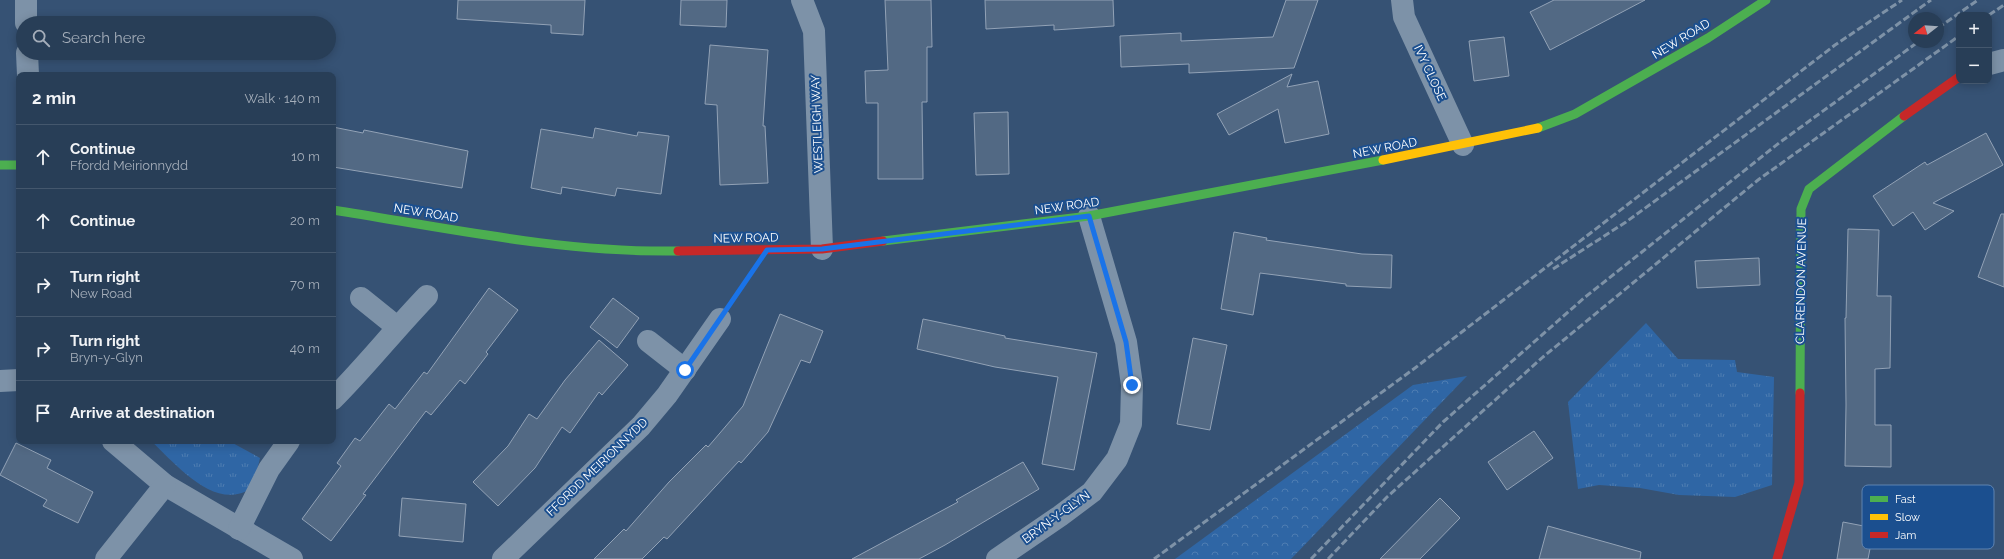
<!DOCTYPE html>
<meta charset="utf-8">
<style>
:root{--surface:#283e57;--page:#30455d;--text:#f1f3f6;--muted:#a5aeba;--line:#44576d}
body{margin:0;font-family:Raleway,sans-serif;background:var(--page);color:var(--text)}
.controls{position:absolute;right:12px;top:12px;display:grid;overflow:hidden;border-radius:8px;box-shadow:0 2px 10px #0003}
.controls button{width:36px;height:36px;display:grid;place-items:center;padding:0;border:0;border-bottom:1px solid var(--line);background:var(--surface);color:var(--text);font:20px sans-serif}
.compass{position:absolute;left:1908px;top:12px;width:36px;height:36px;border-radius:50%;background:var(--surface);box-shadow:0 2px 10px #0003;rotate:253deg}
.stop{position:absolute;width:12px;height:12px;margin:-9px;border:3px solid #1a73e8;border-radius:50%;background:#fff}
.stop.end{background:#1a73e8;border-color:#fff;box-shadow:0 1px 4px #0008}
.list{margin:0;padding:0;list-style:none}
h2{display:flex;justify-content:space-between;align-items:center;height:52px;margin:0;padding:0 16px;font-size:17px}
h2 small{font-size:13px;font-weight:400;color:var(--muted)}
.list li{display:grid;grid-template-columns:26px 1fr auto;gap:12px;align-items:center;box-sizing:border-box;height:64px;padding:0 16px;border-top:1px solid var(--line)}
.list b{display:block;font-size:15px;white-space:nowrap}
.list p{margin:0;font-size:13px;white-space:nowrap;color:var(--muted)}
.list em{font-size:13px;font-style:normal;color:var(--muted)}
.icon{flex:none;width:22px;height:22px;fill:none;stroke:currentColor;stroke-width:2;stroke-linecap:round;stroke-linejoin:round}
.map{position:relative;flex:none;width:2004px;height:559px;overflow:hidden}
.search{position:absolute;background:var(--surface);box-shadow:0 2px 10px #0003;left:16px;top:16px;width:320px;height:44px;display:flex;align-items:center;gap:10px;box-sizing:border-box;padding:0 14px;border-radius:22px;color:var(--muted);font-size:15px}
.panel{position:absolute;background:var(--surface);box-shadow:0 2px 10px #0003;left:16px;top:72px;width:320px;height:372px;border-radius:8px}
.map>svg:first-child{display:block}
</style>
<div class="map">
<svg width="2004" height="559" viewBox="0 0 2004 559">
<defs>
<pattern id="grass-tufts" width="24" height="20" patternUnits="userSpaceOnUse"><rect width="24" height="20" fill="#2f66a5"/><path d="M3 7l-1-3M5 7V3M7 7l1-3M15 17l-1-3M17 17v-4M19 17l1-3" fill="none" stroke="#4e7db2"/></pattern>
<pattern id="forest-crowns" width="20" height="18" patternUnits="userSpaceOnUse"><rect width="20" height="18" fill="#2f66a5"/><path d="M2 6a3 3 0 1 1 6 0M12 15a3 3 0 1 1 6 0" fill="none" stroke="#4e7db2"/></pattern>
</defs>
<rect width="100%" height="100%" fill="#365274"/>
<g fill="url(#grass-tufts)">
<path d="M1646,323l32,36 57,1 2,12 37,5 -2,108 -37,12 -56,-2 -39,-7 -41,-3 -21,4 -10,-87z"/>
<path d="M151,441h78l31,17 -7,29c-37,27 -77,-23 -102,-46z"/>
</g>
<path fill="url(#forest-crowns)" d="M1467,376l-176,183h-116l238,-174z"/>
<g fill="#526984" stroke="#92a2b6">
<path d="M458,0h127l-2,35 -32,-2v-8l-94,-6z"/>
<path d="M681,0h46l-1,27 -46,-2z"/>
<path d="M885,0h46l1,47h-5v55h-5l1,77h-45v-76h-12l-1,-32 23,-1z"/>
<path d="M985,0h128l1,26 -60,4v-5l-68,4z"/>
<path d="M1286,0h32l-24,68 -105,5v-9l-68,3 -1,-31 61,-3v8l92,-4z"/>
<path d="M1554,0h91l-95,50 -20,-38z"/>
<path d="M1504,37l5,39 -35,5 -5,-40z"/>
<path d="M710,45l58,5 -5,76h2l3,57 -48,2 -3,-80 -12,-1z"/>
<path d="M1292,74l-5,13 31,-6 11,53 -44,9 -7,-34 -49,26 -12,-21z"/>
<path d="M1008,112l1,62 -33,1 -2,-62z"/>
<path d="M333,127l30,6 1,-3 104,21 -6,37 -129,-21z"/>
<path d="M595,128l42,8 1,-4 31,4 -8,58 -44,-6 -2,8 -53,-9 -1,7 -30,-6 10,-59 52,9z"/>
<path d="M1986,133l17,32 -70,38 21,8 -29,19 -12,-18 -20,14 -20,-30 52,-34 2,3z"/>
<path d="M2001,214h3v73l-26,-10z"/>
<path d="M1848,229l31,1 -2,66h14l-1,72 -15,1v56h16v42l-46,-1 1,-61 -1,-87h1z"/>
<path d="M1234,232l33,6 -1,2 96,14 30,1 -1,33 -45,-2v-2l-86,-11 -7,42 -32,-6z"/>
<path d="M1759,258l1,27 -63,3 -2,-27z"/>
<path d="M489,288l29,22 -32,42 2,2 -23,30 -5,-4 -29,35 -5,-4 -63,83 3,1 -35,46 -29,-22 39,-53 -4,-3 18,-25 5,3 29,-37 6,5 29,-37 3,2z"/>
<path d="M613,298l26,20 -22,30 -27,-21z"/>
<path d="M780,314l43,17 -13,32 -9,-3 -33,72 -27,31 -2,-2 -72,78 -3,-2 -22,22h-48l30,-30 2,2 43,-49 37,-37 2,2 35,-41z"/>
<path d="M923,319l82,17v2l92,15 -23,117 -32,-6 16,-87 -63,-10 -78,-18z"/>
<path d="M1193,338l34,7 -17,85 -33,-6z"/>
<path d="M599,340l29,25 -26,30 -3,-3 -29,41 -8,-6 -27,41 -37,38 -25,-24 35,-36 21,-32 8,5 28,-39z"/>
<path d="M1534,431l19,27 -46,32 -19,-28z"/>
<path d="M16,443l35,17 -4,8 46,24 -15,31 -35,-17 4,-6 -47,-25z"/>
<path d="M1023,462l16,27 -94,56 -26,14h-67l106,-57 -2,-2z"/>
<path d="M402,498l64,6 -3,38 -64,-6z"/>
<path d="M1440,498l20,20 -40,41h-40z"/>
<path d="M1843,522l31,6 -6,31h-31z"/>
<path d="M1548,526l93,26 -1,7h-101z"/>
</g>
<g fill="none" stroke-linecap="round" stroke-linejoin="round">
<path stroke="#7d92a8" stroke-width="2.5" stroke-dasharray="2 3" stroke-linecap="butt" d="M735,297l14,-20"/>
<g stroke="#7d92a8" stroke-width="22">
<path d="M26,0v23"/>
<path d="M802,0l12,31 8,218"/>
<path d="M1402,0l2,17 59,128"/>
<path d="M27,53l1,22"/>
<path d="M1989,64l15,-4"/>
<path d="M361,298l36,29"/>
<path d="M648,341l37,29"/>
<path d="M0,381l19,-1"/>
<path d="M333,399c33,-33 62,-70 94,-103"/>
<path d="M113,441l52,44 127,74"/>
<path d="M239,529l30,-60 20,-28"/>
<path d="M106,559l59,-74"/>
<path d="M503,559l138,-133 26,-31 53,-76"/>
<path d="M997,559l63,-43 32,-24 25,-33 14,-35 1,-39 -6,-43 -37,-126"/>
</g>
<g stroke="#4caf50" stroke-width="9">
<path d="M1538,128l37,-14 133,-76 58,-38"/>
<path d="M0,165h19"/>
<path d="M333,210c114,18 230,43 345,41"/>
<path d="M883,241l206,-25 294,-56"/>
<path d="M1800,393l1,-184 8,-20 95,-73"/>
</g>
<path stroke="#ffc107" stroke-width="9" d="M1383,160l155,-32"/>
<g stroke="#c62828" stroke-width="9">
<path d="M1904,116l55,-39"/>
<path d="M678,251l144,-2 61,-8"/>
<path d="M1777,559l22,-76 1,-90"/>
</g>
<g stroke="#7e92a7" stroke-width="3" stroke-dasharray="7 3" stroke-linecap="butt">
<path d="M1989,15l15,-10"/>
<path d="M1938,28l40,-28"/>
<path d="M1553,269l73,-47 305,-222"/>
<path d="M1154,559l261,-191 420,-323 67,-45"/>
<path d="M1311,559l132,-137 141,-124 195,-155 139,-101"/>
<path d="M1328,559l59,-62 156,-140 215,-177 201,-144"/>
</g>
</g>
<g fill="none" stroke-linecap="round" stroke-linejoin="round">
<path stroke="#1a73e8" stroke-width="5" d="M685,370l82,-120 55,-1 267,-33 37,126 6,43"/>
</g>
<g text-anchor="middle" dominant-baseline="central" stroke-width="4" stroke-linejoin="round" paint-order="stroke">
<g font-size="12" fill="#fff" stroke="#1b4f8f">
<text transform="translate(1681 39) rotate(-31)">NEW ROAD</text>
<text transform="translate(1430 73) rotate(65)">IVY CLOSE</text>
<text transform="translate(817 124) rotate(-92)">WESTLEIGH WAY</text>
<text transform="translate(1385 148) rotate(-11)">NEW ROAD</text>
<text transform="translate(1067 206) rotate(-8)">NEW ROAD</text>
<text transform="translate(426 213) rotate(9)">NEW ROAD</text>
<text transform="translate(746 238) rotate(-1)">NEW ROAD</text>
<text transform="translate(1801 281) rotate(-89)">CLARENDON AVENUE</text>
<text transform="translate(597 467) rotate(-44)">FFORDD MEIRIONNYDD</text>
<text transform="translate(1056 517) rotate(-36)">BRYN-Y-GLYN</text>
</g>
</g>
<rect x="1862" y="485" width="132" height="64" rx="6" fill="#1b4f8f" stroke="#5f84b1" stroke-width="1"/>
<rect x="1870" y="496" width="18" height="6" fill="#4caf50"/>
<rect x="1870" y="514" width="18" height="6" fill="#ffc107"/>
<rect x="1870" y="532" width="18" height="6" fill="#c62828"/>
<g font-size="11" fill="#fff">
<text x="1895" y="503">Fast</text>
<text x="1895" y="521">Slow</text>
<text x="1895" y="539">Jam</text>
</g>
</svg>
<div class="controls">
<button>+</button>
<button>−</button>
</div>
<svg class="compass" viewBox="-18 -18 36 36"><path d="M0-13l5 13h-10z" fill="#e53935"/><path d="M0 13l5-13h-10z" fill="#a5aeba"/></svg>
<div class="stop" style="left:685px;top:370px"></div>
<div class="stop end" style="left:1132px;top:385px"></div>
<div class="search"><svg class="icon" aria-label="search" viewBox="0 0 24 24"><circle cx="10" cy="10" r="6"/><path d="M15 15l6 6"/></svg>Search here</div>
<section class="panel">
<h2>2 min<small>Walk · 140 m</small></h2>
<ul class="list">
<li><svg class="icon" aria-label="ahead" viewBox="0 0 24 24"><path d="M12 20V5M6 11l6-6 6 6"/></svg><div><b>Continue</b><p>Ffordd Meirionnydd</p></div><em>10 m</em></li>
<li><svg class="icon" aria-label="ahead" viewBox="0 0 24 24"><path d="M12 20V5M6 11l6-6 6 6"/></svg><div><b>Continue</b></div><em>20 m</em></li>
<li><svg class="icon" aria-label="right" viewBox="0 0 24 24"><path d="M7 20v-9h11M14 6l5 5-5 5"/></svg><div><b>Turn right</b><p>New Road</p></div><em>70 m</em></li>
<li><svg class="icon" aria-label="right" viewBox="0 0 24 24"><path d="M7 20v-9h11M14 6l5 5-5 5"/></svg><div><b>Turn right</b><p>Bryn-y-Glyn</p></div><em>40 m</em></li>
<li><svg class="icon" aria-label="arrive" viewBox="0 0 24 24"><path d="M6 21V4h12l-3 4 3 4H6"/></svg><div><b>Arrive at destination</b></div></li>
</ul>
</section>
</div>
